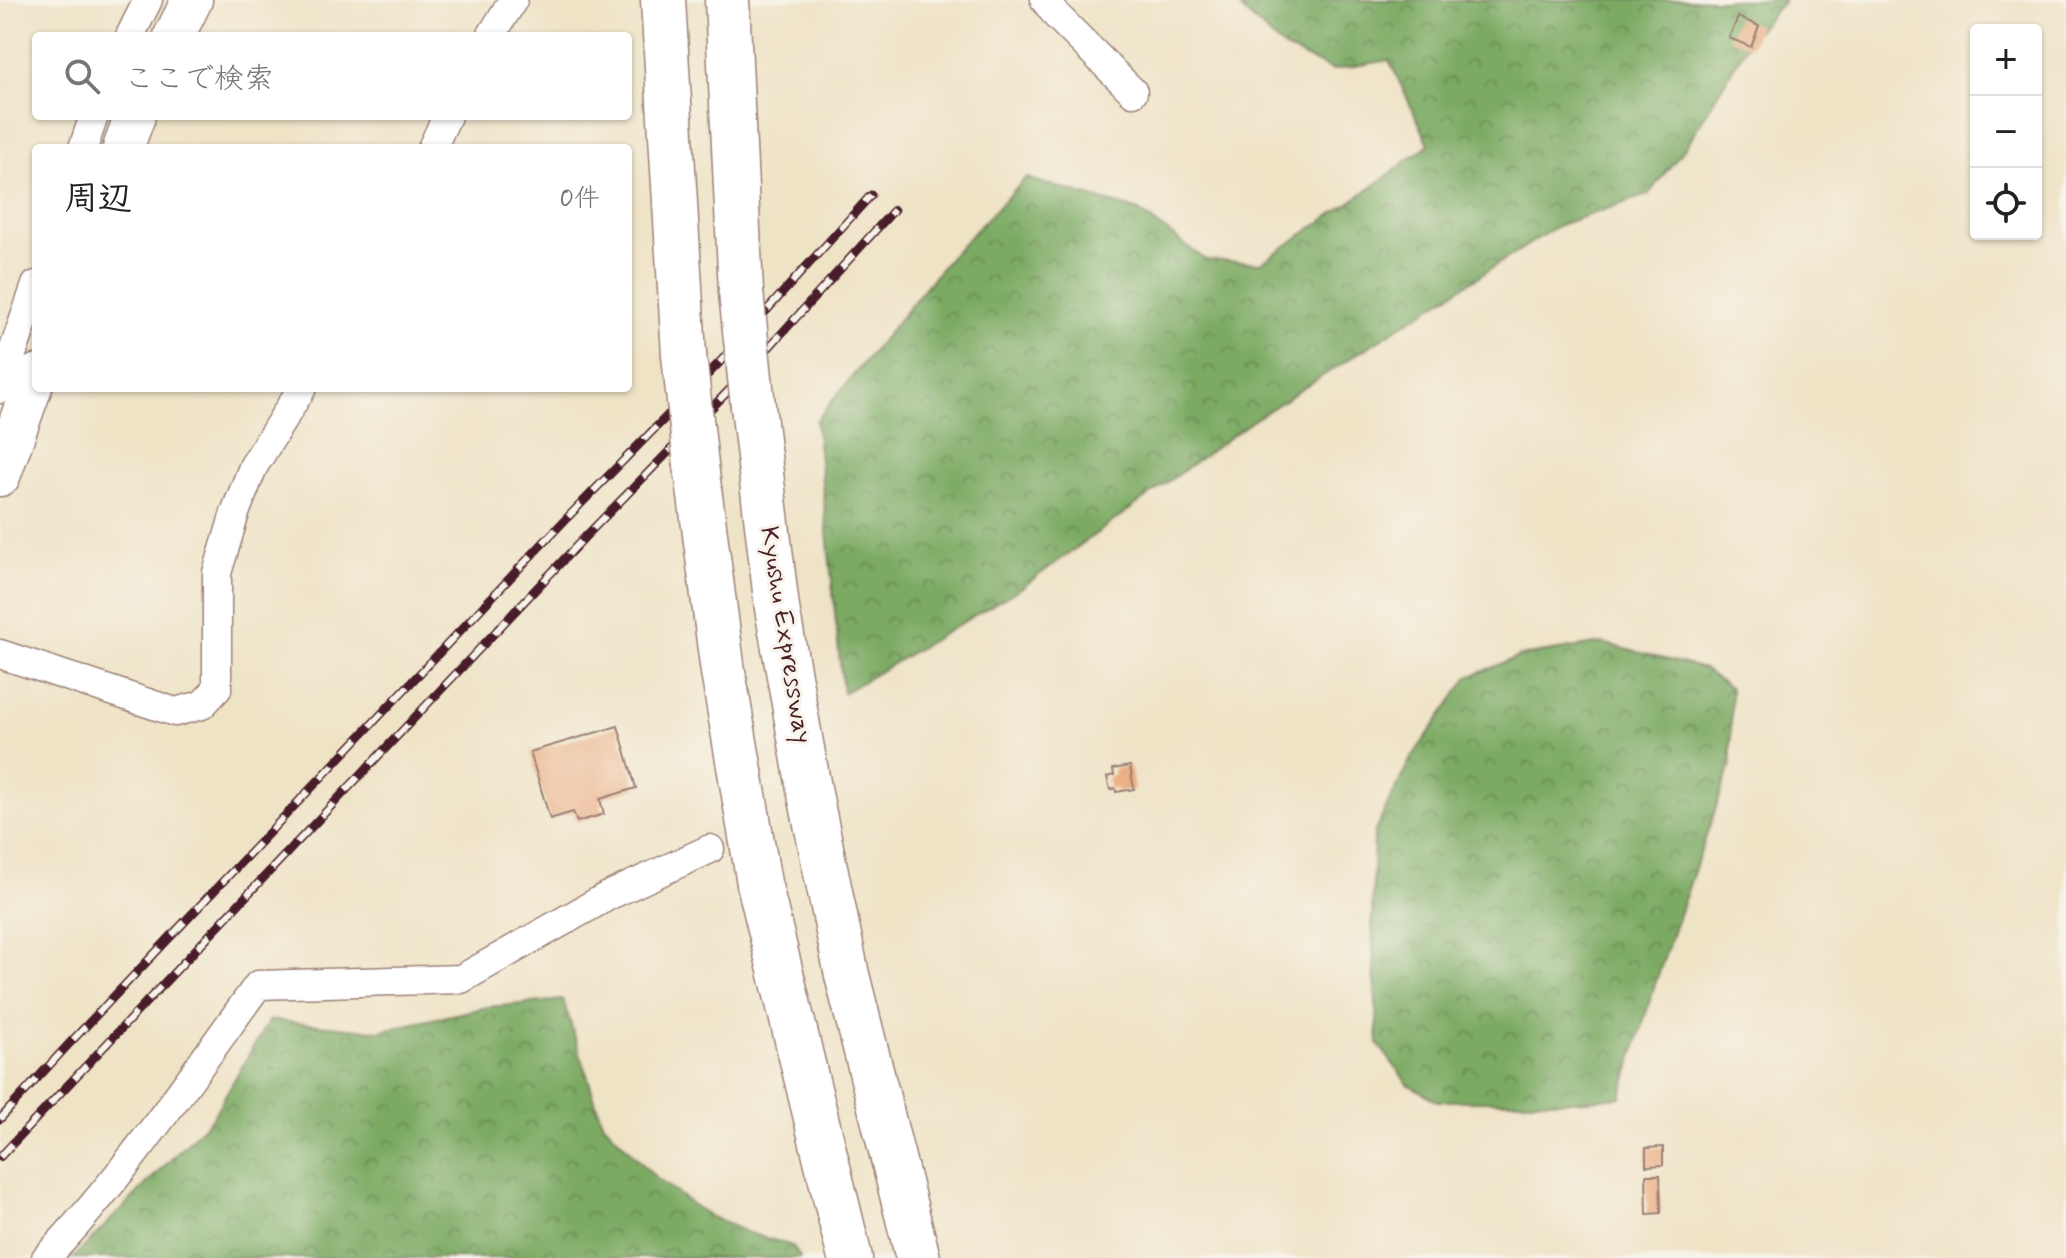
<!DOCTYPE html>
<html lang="ja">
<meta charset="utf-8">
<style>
:root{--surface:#fff;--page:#f6f6f6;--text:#222;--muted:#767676;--line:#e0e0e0}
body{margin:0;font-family:Mynerve,"Klee One",sans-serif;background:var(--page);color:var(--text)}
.controls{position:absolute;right:24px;top:24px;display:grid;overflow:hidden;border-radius:8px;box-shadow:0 2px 6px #0004}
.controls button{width:72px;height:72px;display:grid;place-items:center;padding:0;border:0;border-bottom:2px solid var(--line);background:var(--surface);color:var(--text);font:40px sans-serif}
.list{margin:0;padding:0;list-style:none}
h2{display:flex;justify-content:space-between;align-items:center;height:104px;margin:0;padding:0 32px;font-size:34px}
h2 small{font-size:26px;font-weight:400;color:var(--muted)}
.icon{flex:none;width:44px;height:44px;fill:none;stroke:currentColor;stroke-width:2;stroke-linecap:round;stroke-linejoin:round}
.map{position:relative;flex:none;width:2066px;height:1258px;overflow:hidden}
.search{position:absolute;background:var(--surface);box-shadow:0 2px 6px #0004;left:32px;top:32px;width:600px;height:88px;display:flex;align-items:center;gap:20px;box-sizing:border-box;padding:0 28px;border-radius:8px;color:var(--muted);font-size:30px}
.panel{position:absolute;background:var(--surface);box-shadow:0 2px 6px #0004;left:32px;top:144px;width:600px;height:248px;border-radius:8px}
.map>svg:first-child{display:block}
</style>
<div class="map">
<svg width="2066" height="1258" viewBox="0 0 2066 1258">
<defs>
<pattern id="forest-crowns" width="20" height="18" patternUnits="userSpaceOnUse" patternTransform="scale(2)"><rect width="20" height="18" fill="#7baa63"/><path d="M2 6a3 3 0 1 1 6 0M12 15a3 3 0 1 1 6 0" fill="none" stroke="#678a52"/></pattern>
</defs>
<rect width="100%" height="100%" fill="#f7f3e8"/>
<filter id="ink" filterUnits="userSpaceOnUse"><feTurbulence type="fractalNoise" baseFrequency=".0125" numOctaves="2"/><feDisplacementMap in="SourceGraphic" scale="16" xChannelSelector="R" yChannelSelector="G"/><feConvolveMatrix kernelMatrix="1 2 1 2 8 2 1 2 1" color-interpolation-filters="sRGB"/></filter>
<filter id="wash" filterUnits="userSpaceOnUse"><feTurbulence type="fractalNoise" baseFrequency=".006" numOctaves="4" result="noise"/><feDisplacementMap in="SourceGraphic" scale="32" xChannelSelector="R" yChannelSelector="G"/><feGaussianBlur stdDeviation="1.8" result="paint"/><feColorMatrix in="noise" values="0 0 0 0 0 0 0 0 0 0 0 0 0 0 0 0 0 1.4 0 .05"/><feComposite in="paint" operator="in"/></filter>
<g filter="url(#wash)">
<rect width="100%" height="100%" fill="#efe3c6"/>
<g fill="url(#forest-crowns)" stroke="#626447" stroke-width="2">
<path d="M1243,0h542l-32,35 -66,110 -39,50 -89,30 -307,196 -231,167 -178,105 -27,-272 134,-164 76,-79 111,32 69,50 55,3 118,-81 50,-38 -40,-84 -56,10 -49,-22 -44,-40z"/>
<path d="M1602,643l102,26 27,20v75l-79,229 -31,104 -45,4h-139l-29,-17 -30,-40 -6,-122 2,-89 36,-73 58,-83 53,-21z"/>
<path d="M563,1000l39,122 54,56 53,38 37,16 47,14 7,12h-727l139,-140 57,-98 109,11 110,-24z"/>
</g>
<g id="blocks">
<g fill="#eaa677">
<path d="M1738,17l21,9 -8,21 -22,-9z"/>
<path d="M618,726l18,62 -36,11 4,15 -27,8 -4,-10 -23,7 -20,-67z"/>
<path d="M1130,766l4,23 -18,3 -1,-4 -5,2 -3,-13 7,-2 -1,-6z"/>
<path d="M1663,1147v18l-17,1v-18z"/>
<path d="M1646,1175h14l1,38 -14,1z"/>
</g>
</g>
</g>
<g filter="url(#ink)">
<use href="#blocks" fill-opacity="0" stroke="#9c8178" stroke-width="2"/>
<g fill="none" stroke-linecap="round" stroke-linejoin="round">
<defs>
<g id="minor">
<path d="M1045,0l12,16 76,76"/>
<path d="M130,36l18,-36"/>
<path d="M491,36l22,-36"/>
<path d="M83,148l11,-32"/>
<path d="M432,148l15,-32"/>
<path d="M0,389l36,-104"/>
<path d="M0,654l175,58 27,-7 15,-16v-116l18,-60 18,-46 49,-79"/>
<path d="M46,1258c79,-83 144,-180 212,-273l203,-6 147,-83 102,-47"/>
</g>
<g id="secondary">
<path d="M174,36l18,-36"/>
<path d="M123,148l12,-32"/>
<path d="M0,476l36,-101"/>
</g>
<g id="motorway">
<path d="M663,0l21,355"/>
<path d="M727,0l14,292"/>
<path d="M753,406l24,202 33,186 37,181 71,283"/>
<path d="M696,465l27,207 36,211 91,375"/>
</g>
</defs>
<use href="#minor" stroke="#9c8178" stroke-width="31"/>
<use href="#secondary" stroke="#9c8178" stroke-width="43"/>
<use href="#motorway" stroke="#9c8178" stroke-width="47"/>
<use href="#minor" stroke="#fff" stroke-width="28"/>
<use href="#secondary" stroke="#fff" stroke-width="40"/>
<use href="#motorway" stroke="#fff" stroke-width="44"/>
<defs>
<g id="rail">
<path d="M0,1119l68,-74 495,-523 156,-159 152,-168"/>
<path d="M0,1157l585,-620 156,-159 153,-168"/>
</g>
</defs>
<use href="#rail" stroke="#4a1f2b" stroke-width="9"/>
<use href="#rail" stroke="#f7f3e8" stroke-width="6" stroke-dasharray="18" stroke-linecap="butt"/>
<defs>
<g id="motorway-bridge">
<path d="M741,292l12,114"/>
<path d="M684,355l12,110"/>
</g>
</defs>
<use href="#motorway-bridge" stroke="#9c8178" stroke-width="47" stroke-linecap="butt"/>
<use href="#motorway-bridge" stroke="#fff" stroke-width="44"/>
</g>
</g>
<g text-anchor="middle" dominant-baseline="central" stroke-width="6" stroke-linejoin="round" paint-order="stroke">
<g font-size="26" fill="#4a1f2b" stroke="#f7f3e8">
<text transform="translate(785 635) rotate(81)">Kyushu Expressway</text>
</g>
</g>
</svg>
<div class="controls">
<button>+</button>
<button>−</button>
<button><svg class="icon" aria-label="locate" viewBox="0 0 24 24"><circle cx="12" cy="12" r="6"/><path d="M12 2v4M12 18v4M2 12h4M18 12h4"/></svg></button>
</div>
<div class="search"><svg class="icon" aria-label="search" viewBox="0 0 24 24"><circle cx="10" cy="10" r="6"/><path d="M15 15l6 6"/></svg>ここで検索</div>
<section class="panel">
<h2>周辺<small>0件</small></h2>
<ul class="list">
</ul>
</section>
</div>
